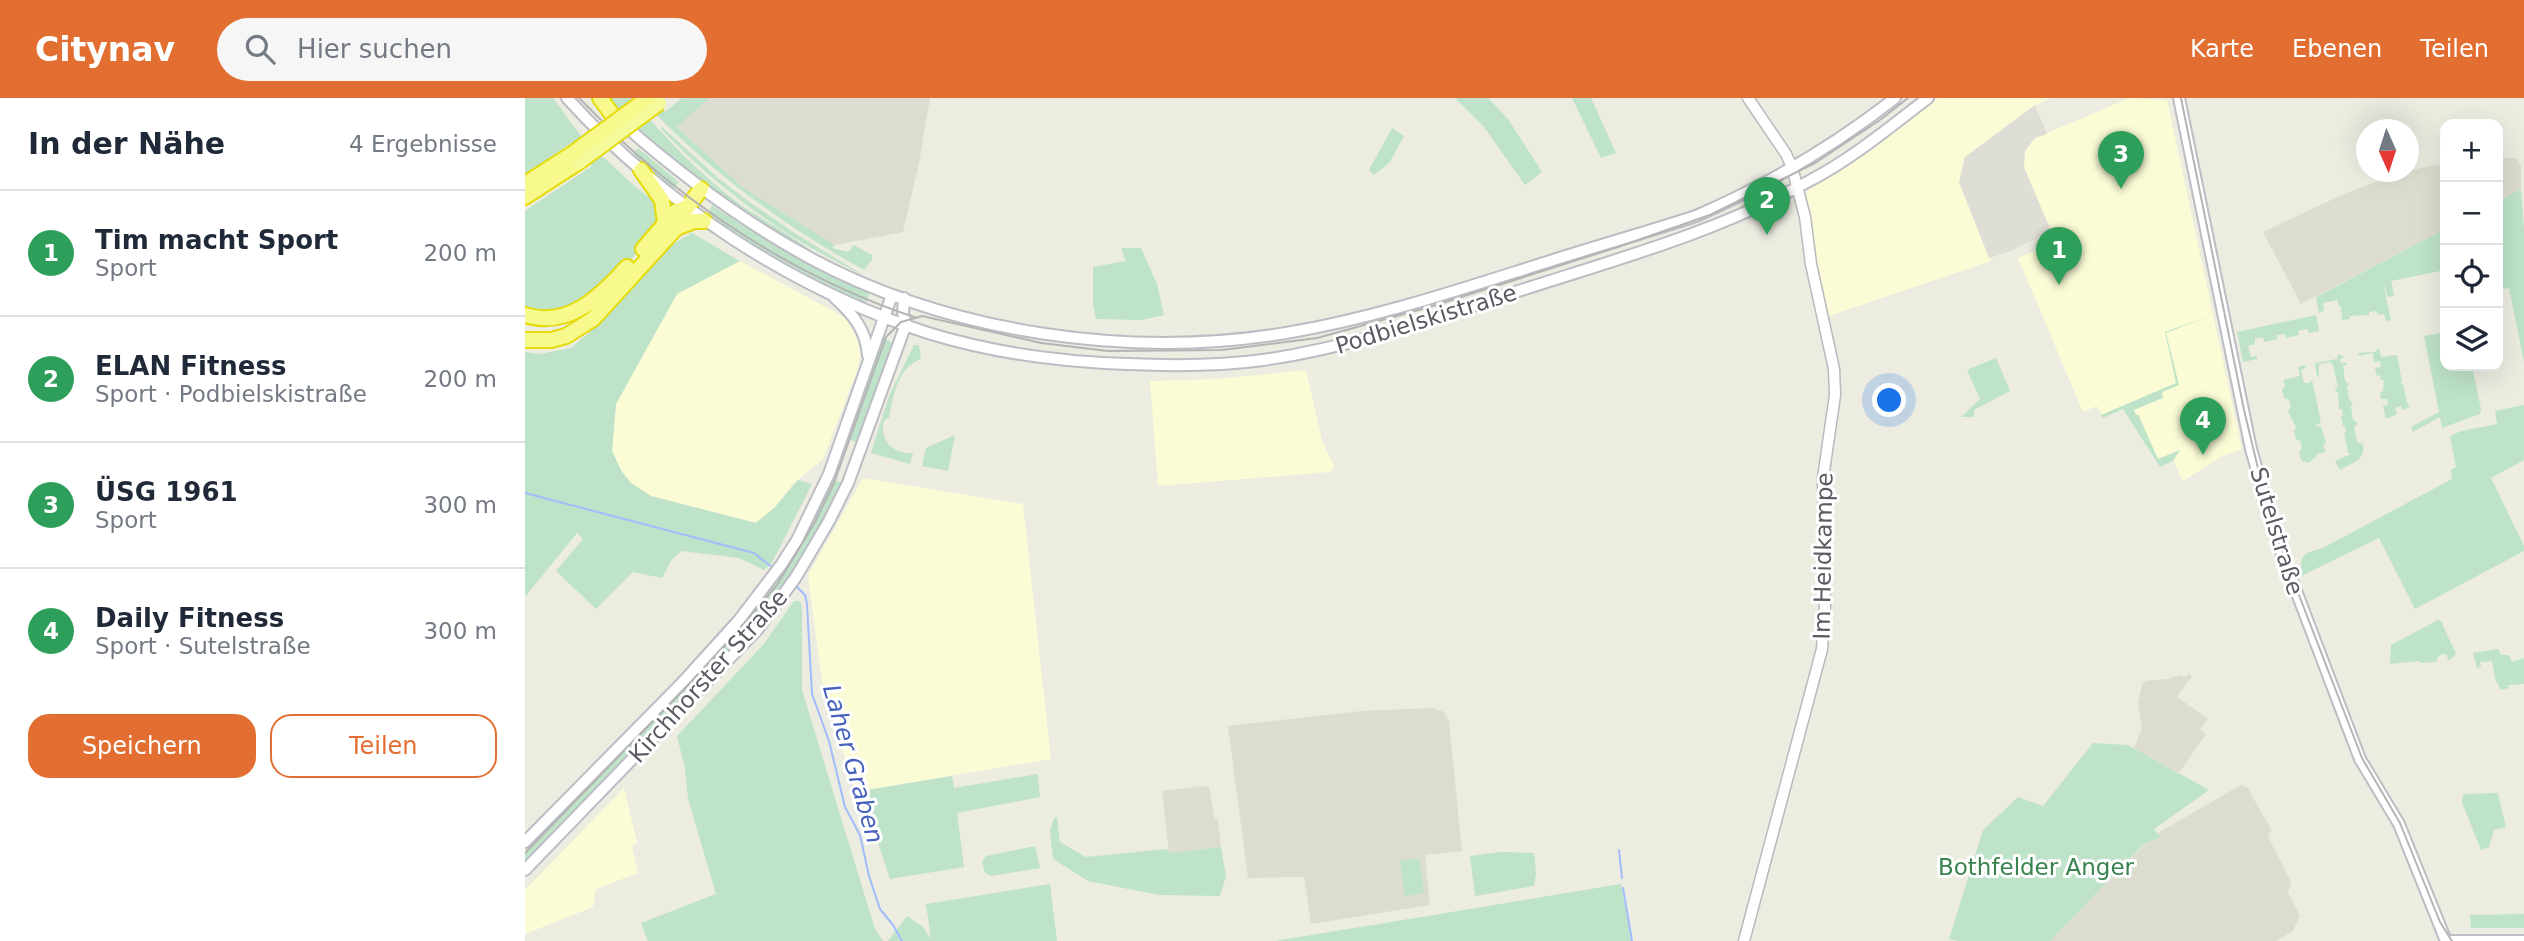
<!DOCTYPE html>
<html lang="de">
<meta charset="utf-8">
<style>
:root{--surface:#fff;--page:#f6f6f7;--text:#1f2937;--muted:#747a83;--line:#e0e1e3;--accent:#e26f31}
body{margin:0;font-family:"DejaVu Sans",sans-serif;background:var(--page);color:var(--text)}
.controls{position:absolute;right:21px;top:21px;display:grid;overflow:hidden;border-radius:14px;box-shadow:0 7px 28px #0002}
.controls button{width:63px;height:63px;display:grid;place-items:center;padding:0;border:0;border-bottom:2px solid var(--line);background:var(--surface);color:var(--text);font:35px sans-serif}
.compass{position:absolute;left:1831px;top:21px;width:63px;height:63px;border-radius:50%;background:var(--surface);box-shadow:0 7px 28px #0002;rotate:177deg}
.you{position:absolute;left:1365px;top:303px;width:24px;height:24px;margin:-18px;border:5px solid #fff;border-radius:50%;background:#1a73e8;box-shadow:0 0 0 10px #1a73e833}
.badge{display:grid;place-items:center;width:46px;height:46px;border-radius:50%;background:var(--accent);color:#fff;font-size:23px;font-weight:700}
.pin{position:absolute;translate:-50% -58px;filter:drop-shadow(0 2px 4px #0008)}
.pin::after{content:'';position:absolute;top:37px;width:24px;height:21px;background:inherit;clip-path:polygon(0 0,100% 0,50% 100%)}
.list{margin:0;padding:0;list-style:none}
h2{display:flex;justify-content:space-between;align-items:center;height:91px;margin:0;padding:0 28px;font-size:30px}
h2 small{font-size:23px;font-weight:400;color:var(--muted)}
.list li{display:grid;grid-template-columns:46px 1fr auto;gap:21px;align-items:center;box-sizing:border-box;height:126px;padding:0 28px;border-top:2px solid var(--line)}
.list b{display:block;font-size:26px;white-space:nowrap}
.list p{margin:0;font-size:23px;white-space:nowrap;color:var(--muted)}
.list em{font-size:23px;font-style:normal;color:var(--muted)}
.actions{display:flex;gap:14px;padding:21px 28px}
.actions a{flex:1;padding:16px 0;border:2px solid var(--accent);border-radius:21px;text-align:center;font-size:24px;color:var(--accent)}
.actions .main{background:var(--accent);color:#fff}
.icon{flex:none;width:38px;height:38px;fill:none;stroke:currentColor;stroke-width:2;stroke-linecap:round;stroke-linejoin:round}
.map{position:relative;flex:none;width:1999px;height:843px;overflow:hidden}
header{display:flex;align-items:center;gap:42px;box-sizing:border-box;height:98px;padding:0 35px;background:var(--accent);color:#fff}
header strong{font-size:33px}
nav{display:flex;gap:38px;margin-inline-start:auto;font-size:24px}
.search{width:490px;height:63px;background:var(--page);display:flex;align-items:center;gap:18px;box-sizing:border-box;padding:0 24px;border-radius:38px;color:var(--muted);font-size:26px}
main{display:flex}
aside{flex:1;background:var(--surface)}
.map>svg:first-child{display:block}
</style>
<header>
<strong>Citynav</strong>
<div class="search"><svg class="icon" aria-label="search" viewBox="0 0 24 24"><circle cx="10" cy="10" r="6"/><path d="M15 15l6 6"/></svg>Hier suchen</div>
<nav><a>Karte</a><a>Ebenen</a><a>Teilen</a></nav>
</header>
<main>
<aside>
<h2>In der Nähe<small>4 Ergebnisse</small></h2>
<ul class="list">
<li><span class="badge" style="background:#2e9e5b">1</span><div><b>Tim macht Sport</b><p>Sport</p></div><em>200 m</em></li>
<li><span class="badge" style="background:#2e9e5b">2</span><div><b>ELAN Fitness</b><p>Sport · Podbielskistraße</p></div><em>200 m</em></li>
<li><span class="badge" style="background:#2e9e5b">3</span><div><b>ÜSG 1961</b><p>Sport</p></div><em>300 m</em></li>
<li><span class="badge" style="background:#2e9e5b">4</span><div><b>Daily Fitness</b><p>Sport · Sutelstraße</p></div><em>300 m</em></li>
</ul>
<div class="actions"><a class="main">Speichern</a><a>Teilen</a></div>
</aside>
<div class="map">
<svg width="1999" height="843" viewBox="0 0 1999 843">
<rect width="100%" height="100%" fill="#ecece1"/>
<g fill="#fbfcd6">
<path d="M1413,0h114l-17,7 -70,52 -6,25 32,79 -165,56 -20,-125z"/>
<path d="M1605,0l37,2 75,349 -20,7 -39,25 -10,-20 -13,6 -37,-58 -20,9 -6,-12 -14,6 -65,-154 37,-17 -31,-74 1,-16 10,-13z"/>
<path d="M215,163l106,57 12,23 2,15 -3,15 -34,88 -30,25 -18,23 -19,16 -105,-27 -20,-13 -9,-11 -10,-21 4,-47 61,-111z"/>
<path d="M781,272l16,70 12,27 -4,5 -172,14 -8,-105 69,-2z"/>
<path d="M338,380l160,26 28,255 -195,33 -33,-103 -15,-114z"/>
<path d="M99,690l13,54 -5,5 6,26 -42,16 -3,18 -68,27v-44z"/>
</g>
<path fill="#deded6" d="M1510,7l12,29 -12,4 -10,13 -1,16 27,64 -40,20 -22,7 -30,-76 6,-25z"/>
<g fill="#dcdccf">
<path d="M184,0h221l-11,65 -16,69 -68,13 -93,-58 -65,-60z"/>
<path d="M1973,60h18l5,8v23l-23,12z"/>
<path d="M1920,65v66l-144,75 -38,-72 83,-39 57,-21z"/>
<path d="M1663,576l4,2 -15,21 31,22 -8,10 6,5 -27,39 -45,-25 8,-20 -4,-25 4,-19 4,-3 21,-2 13,-4 6,2z"/>
<path d="M907,610l12,4 5,9 13,130 -37,4 5,50 -119,19 -7,-47 -56,1 -20,-152 134,-15z"/>
<path d="M1716,687l6,2 24,42 -3,8 23,45 -3,10 12,24 -7,15 -17,10h-226l94,-96 16,-8 -2,-4z"/>
<path d="M676,688l8,1 6,32h3l3,28 -52,6 -7,-62z"/>
</g>
<g fill="#bee3c8">
<path d="M0,0h28l28,38 50,47 31,25c0,29 -75,101 -105,106 -9,1 -23,-4 -32,-6v-97l67,-45 -21,-23 -46,32z"/>
<path d="M80,0h27c32,39 68,77 109,107 17,12 62,37 72,48 -78,-39 -147,-94 -208,-155z"/>
<path d="M115,0h11l14,14 17,-14h27l-32,29 65,60 93,58 -3,3 16,4 6,-7 18,10v5l-8,10c-84,-46 -158,-102 -224,-172z"/>
<path d="M930,0h33l20,21 34,53 -17,13 -41,-58z"/>
<path d="M1047,0h19l25,55 -15,5z"/>
<path d="M136,28l57,52 26,20 49,34 70,43c-79,-38 -141,-83 -202,-146z"/>
<path d="M867,30l12,8 -15,27 -15,12 -5,-5z"/>
<path d="M113,50l41,34 -6,7 3,4 -44,-37z"/>
<path d="M1996,91l3,39v134l-15,-74 -11,2v-89z"/>
<path d="M187,107c50,35 102,64 158,87l-4,11c-56,-25 -108,-54 -159,-87z"/>
<path d="M1920,131v41l-54,11 3,15 -6,1 -5,-14 8,37 -5,1 -2,-7 -6,1 -1,-4 -8,1v3l-19,1v3l-8,1 -1,-14h-2l-2,-6 -14,3 1,7 -5,3 -3,-16z"/>
<path d="M167,135l48,28 -63,33 -61,110 -4,47 10,21 9,11 20,13 105,27 19,-16 23,-27 14,4 -39,77 -9,9 -25,-12 -58,-7 -10,10 -9,17 -29,-6 -37,37 -40,-38 27,-32 -6,-6 -52,64v-245l15,2 31,-6 19,-16 81,-87z"/>
<path d="M596,150h20l16,36 7,31 -22,5 -46,-1 -3,-15v-37l33,-6z"/>
<path d="M1687,217l-46,18 13,52 -17,7 1,6 -29,12 2,5 2,-1 20,45 22,-9 -7,11 -13,6 -37,-58 -20,9 -2,-3 75,-32 -11,-51z"/>
<path d="M1791,217l3,16 -10,2 -2,-4 -9,2 1,4 -13,3 -1,-4 -8,1v4l-13,3 -1,-5 -8,2v5l-7,2 3,11 6,-1v3l-14,3 -6,-30z"/>
<path d="M1920,234v34h27l9,43 -1,5 -38,14 -2,-11 -27,15 -2,-5 28,-15 -15,-76z"/>
<path d="M356,236l3,4 10,6 -35,99 -11,-4z"/>
<path d="M389,247h5l2,14c-23,8 -28,36 -32,59l-5,2c-5,21 9,34 29,33l-3,11 -39,-11 18,-57z"/>
<path d="M1854,249l2,10 16,-2 5,27 -2,2h3l4,19 3,4 -7,3 -2,-4 -6,2 2,6 -11,5 -3,-13 5,-1 -1,-6h-6l-1,-7 3,-1 1,-11h-3l-1,-5 -3,1 -2,-8 6,-1 -1,-6 -6,1 -1,-9 -14,3 -1,-3 17,-1z"/>
<path d="M1813,256l7,3 -5,2 1,4 5,-1 1,3h-4l2,16 4,3 -2,3 2,13 4,3 -2,4 2,13 5,3 -4,4 3,15 6,2c3,16 -11,19 -23,26l-5,-9 16,-7 -3,-2 -4,-19 2,-1 -1,-6h-2l-2,-10h2l-1,-7h-3l-1,-17h-2l-1,-4 3,-1 -5,-22 -3,-3 -11,2v11l-2,1 -2,-13 22,-4z"/>
<path d="M1471,260l14,33 -36,19v7h-13l19,-18 -13,-29z"/>
<path d="M1780,267l1,3 -5,2 3,13h5l3,-3 9,42 -6,4h6l5,17 -3,3 3,6 -10,2 1,2 -9,7 -7,-3 -2,-8 3,-4 -2,-7 -4,-2 -2,-8 2,-4 -8,-16 3,-4 -2,-7 -5,-2 -2,-8 3,-4 -2,-6 17,-4 -2,-9z"/>
<path d="M1999,307v55l-33,18 33,68v5l-109,58 -36,-71 -78,38c0,-23 1,-22 22,-28l129,-69 -1,-9 5,-3 -6,-31 11,-5 36,-7 -2,-13z"/>
<path d="M430,337l-7,36 -26,-5 4,-18z"/>
<path d="M307,381l10,4 -36,71 -56,78 -225,233v-14l9,-12 200,-208z"/>
<path d="M269,503h6l2,7v82l73,239 8,12h-235l-7,-18 75,-29 -28,-95 -3,-31 -8,-32 86,-91z"/>
<path d="M1913,522l3,1 15,33 -7,7 -3,-7 -7,1 -3,7 -16,1 -1,-2 -29,3 1,-19z"/>
<path d="M1973,551l3,6h8l3,7 12,-4v26l-16,1 1,3 -9,2 -2,-7h-2l-4,-22 -12,1 1,5 -4,1 -4,-15z"/>
<path d="M1568,645l35,2 81,45 -55,39 6,8 -17,8 -93,96h-92l-9,-2 34,-109 35,-33 25,9z"/>
<path d="M513,676l2,23 -83,16 7,54 -74,12 -29,-88 91,-15 2,12z"/>
<path d="M1973,695l8,34 -12,3 -5,17 -8,3 -19,-47 1,-9z"/>
<path d="M532,719l3,25 26,15 82,-8 1,4 52,-6 5,29 -6,20 -61,-1 -71,-14 -35,-22 -3,-28 4,-13z"/>
<path d="M510,748l5,22 -49,8 -6,-3 -3,-11 4,-6z"/>
<path d="M976,754l33,1 2,21 -2,12 -59,10 -5,-40z"/>
<path d="M894,760l5,35 -19,3 -5,-35z"/>
<path d="M525,786l7,57h-169l19,-25 16,11 8,12 -5,-35z"/>
<path d="M1096,786l11,57h-357z"/>
<path d="M1999,816v14h-53l-1,-13z"/>
</g>
<g fill="none" stroke-linecap="round" stroke-linejoin="round">
<g stroke="#a2bcfc" stroke-width="2">
<path d="M0,395l229,60 19,15"/>
<path d="M269,486l11,11 2,9 5,90 17,47 16,66 15,28 9,41 11,33 13,16 9,16"/>
<path d="M1094,752l3,28"/>
<path d="M1098,790l9,53"/>
</g>
<defs>
<path id="tertiary" d="M1219,843l78,-292 3,-44 -2,-127 12,-83 -1,-26 -23,-105 -6,-47 -13,-50 -6,-13 -38,-56"/>
<g id="secondary">
<path d="M42,0c96,106 225,191 361,235 65,20 133,29 200,31 45,2 91,2 135,-4 92,-13 180,-45 268,-73 97,-31 190,-57 280,-107 42,-22 80,-54 117,-82"/>
<path d="M1654,0l72,351 28,97 81,213 39,65 47,117"/>
<path d="M98,26c58,51 119,97 187,134 140,75 319,101 476,75 90,-15 175,-44 261,-71 50,-16 100,-30 149,-46 71,-31 138,-70 199,-118"/>
<path d="M310,200c18,16 31,32 33,57"/>
<path d="M0,744l156,-158 58,-64 42,-55 16,-25 32,-66 63,-179"/>
<path d="M0,772l232,-240 39,-53 33,-56 19,-38 58,-159 -3,-11 1,-15"/>
<path d="M1923,843h76"/>
</g>
<g id="motorway">
<path d="M75,0l11,15"/>
<path d="M116,72l21,30 3,24"/>
<path d="M0,86l47,-30"/>
<path d="M0,99l54,-35"/>
<path d="M151,130l18,-7h10"/>
<path d="M118,151l32,-37 10,-4"/>
<path d="M0,217c43,14 76,-19 102,-48"/>
<path d="M0,242h26l15,-4 27,-17 83,-91 11,-20 14,-19"/>
</g>
</defs>
<use href="#tertiary" stroke="#b9b9c0" stroke-width="13"/>
<use href="#secondary" stroke="#bcbdc4" stroke-width="14"/>
<use href="#motorway" stroke="#e5db09" stroke-width="18"/>
<use href="#tertiary" stroke="#fff" stroke-width="10"/>
<use href="#secondary" stroke="#fff" stroke-width="10"/>
<use href="#motorway" stroke="#f7f98c" stroke-width="14"/>
<g stroke="#b4b4b5" stroke-width="2">
<path d="M54,0l22,22"/>
<path d="M1656,0l63,312 18,75 18,61 82,212 38,65 40,99 12,19"/>
<path d="M97,43c84,78 186,141 295,177"/>
<path d="M0,755l193,-199 59,-69 38,-63 19,-39 52,-146 15,-15 21,-6 119,27 67,8 114,-1 95,-12 116,-32 185,-59 92,-32 105,-52 65,-43 28,-22"/>
</g>
<defs>
<path id="trunk-bridge" d="M54,64l80,-59"/>
<path id="motorway-bridge" d="M47,56l76,-56"/>
</defs>
<use href="#trunk-bridge" stroke="#e5db09" stroke-width="18" stroke-linecap="butt"/>
<use href="#motorway-bridge" stroke="#e5db09" stroke-width="18" stroke-linecap="butt"/>
<use href="#trunk-bridge" stroke="#f5fa9a" stroke-width="14"/>
<use href="#motorway-bridge" stroke="#f7f98c" stroke-width="14"/>
</g>
<g text-anchor="middle" dominant-baseline="central" stroke-width="6" stroke-linejoin="round" paint-order="stroke">
<g font-size="23" fill="#5a5b62" stroke="#fff">
<text transform="translate(901 221) rotate(-17)">Podbielskistraße</text>
<text transform="translate(1752 433) rotate(73)">Sutelstraße</text>
<text transform="translate(1298 458) rotate(-89)">Im Heidkampe</text>
<text transform="translate(183 578) rotate(-48)">Kirchhorster Straße</text>
</g>
<g font-size="23" fill="#38834f" stroke="#fff">
<text x="1511" y="769">Bothfelder Anger</text>
</g>
<g font-size="24" font-style="italic" fill="#4660be" stroke="#fff">
<text transform="translate(328 666) rotate(74)">Laher Graben</text>
</g>
</g>
</svg>
<div class="controls">
<button>+</button>
<button>−</button>
<button><svg class="icon" aria-label="locate" viewBox="0 0 24 24"><circle cx="12" cy="12" r="6"/><path d="M12 2v4M12 18v4M2 12h4M18 12h4"/></svg></button>
<button><svg class="icon" aria-label="layers" viewBox="0 0 24 24"><path d="M12 4l9 5-9 5-9-5zM3 14l9 5 9-5"/></svg></button>
</div>
<svg class="compass" viewBox="-18 -18 36 36"><path d="M0-13l5 13h-10z" fill="#e53935"/><path d="M0 13l5-13h-10z" fill="#747a83"/></svg>
<div class="you"></div>
<div class="pin badge" style="left:1534px;top:187px;background:#2e9e5b">1</div>
<div class="pin badge" style="left:1242px;top:137px;background:#2e9e5b">2</div>
<div class="pin badge" style="left:1596px;top:91px;background:#2e9e5b">3</div>
<div class="pin badge" style="left:1678px;top:357px;background:#2e9e5b">4</div>
</div>
</main>
